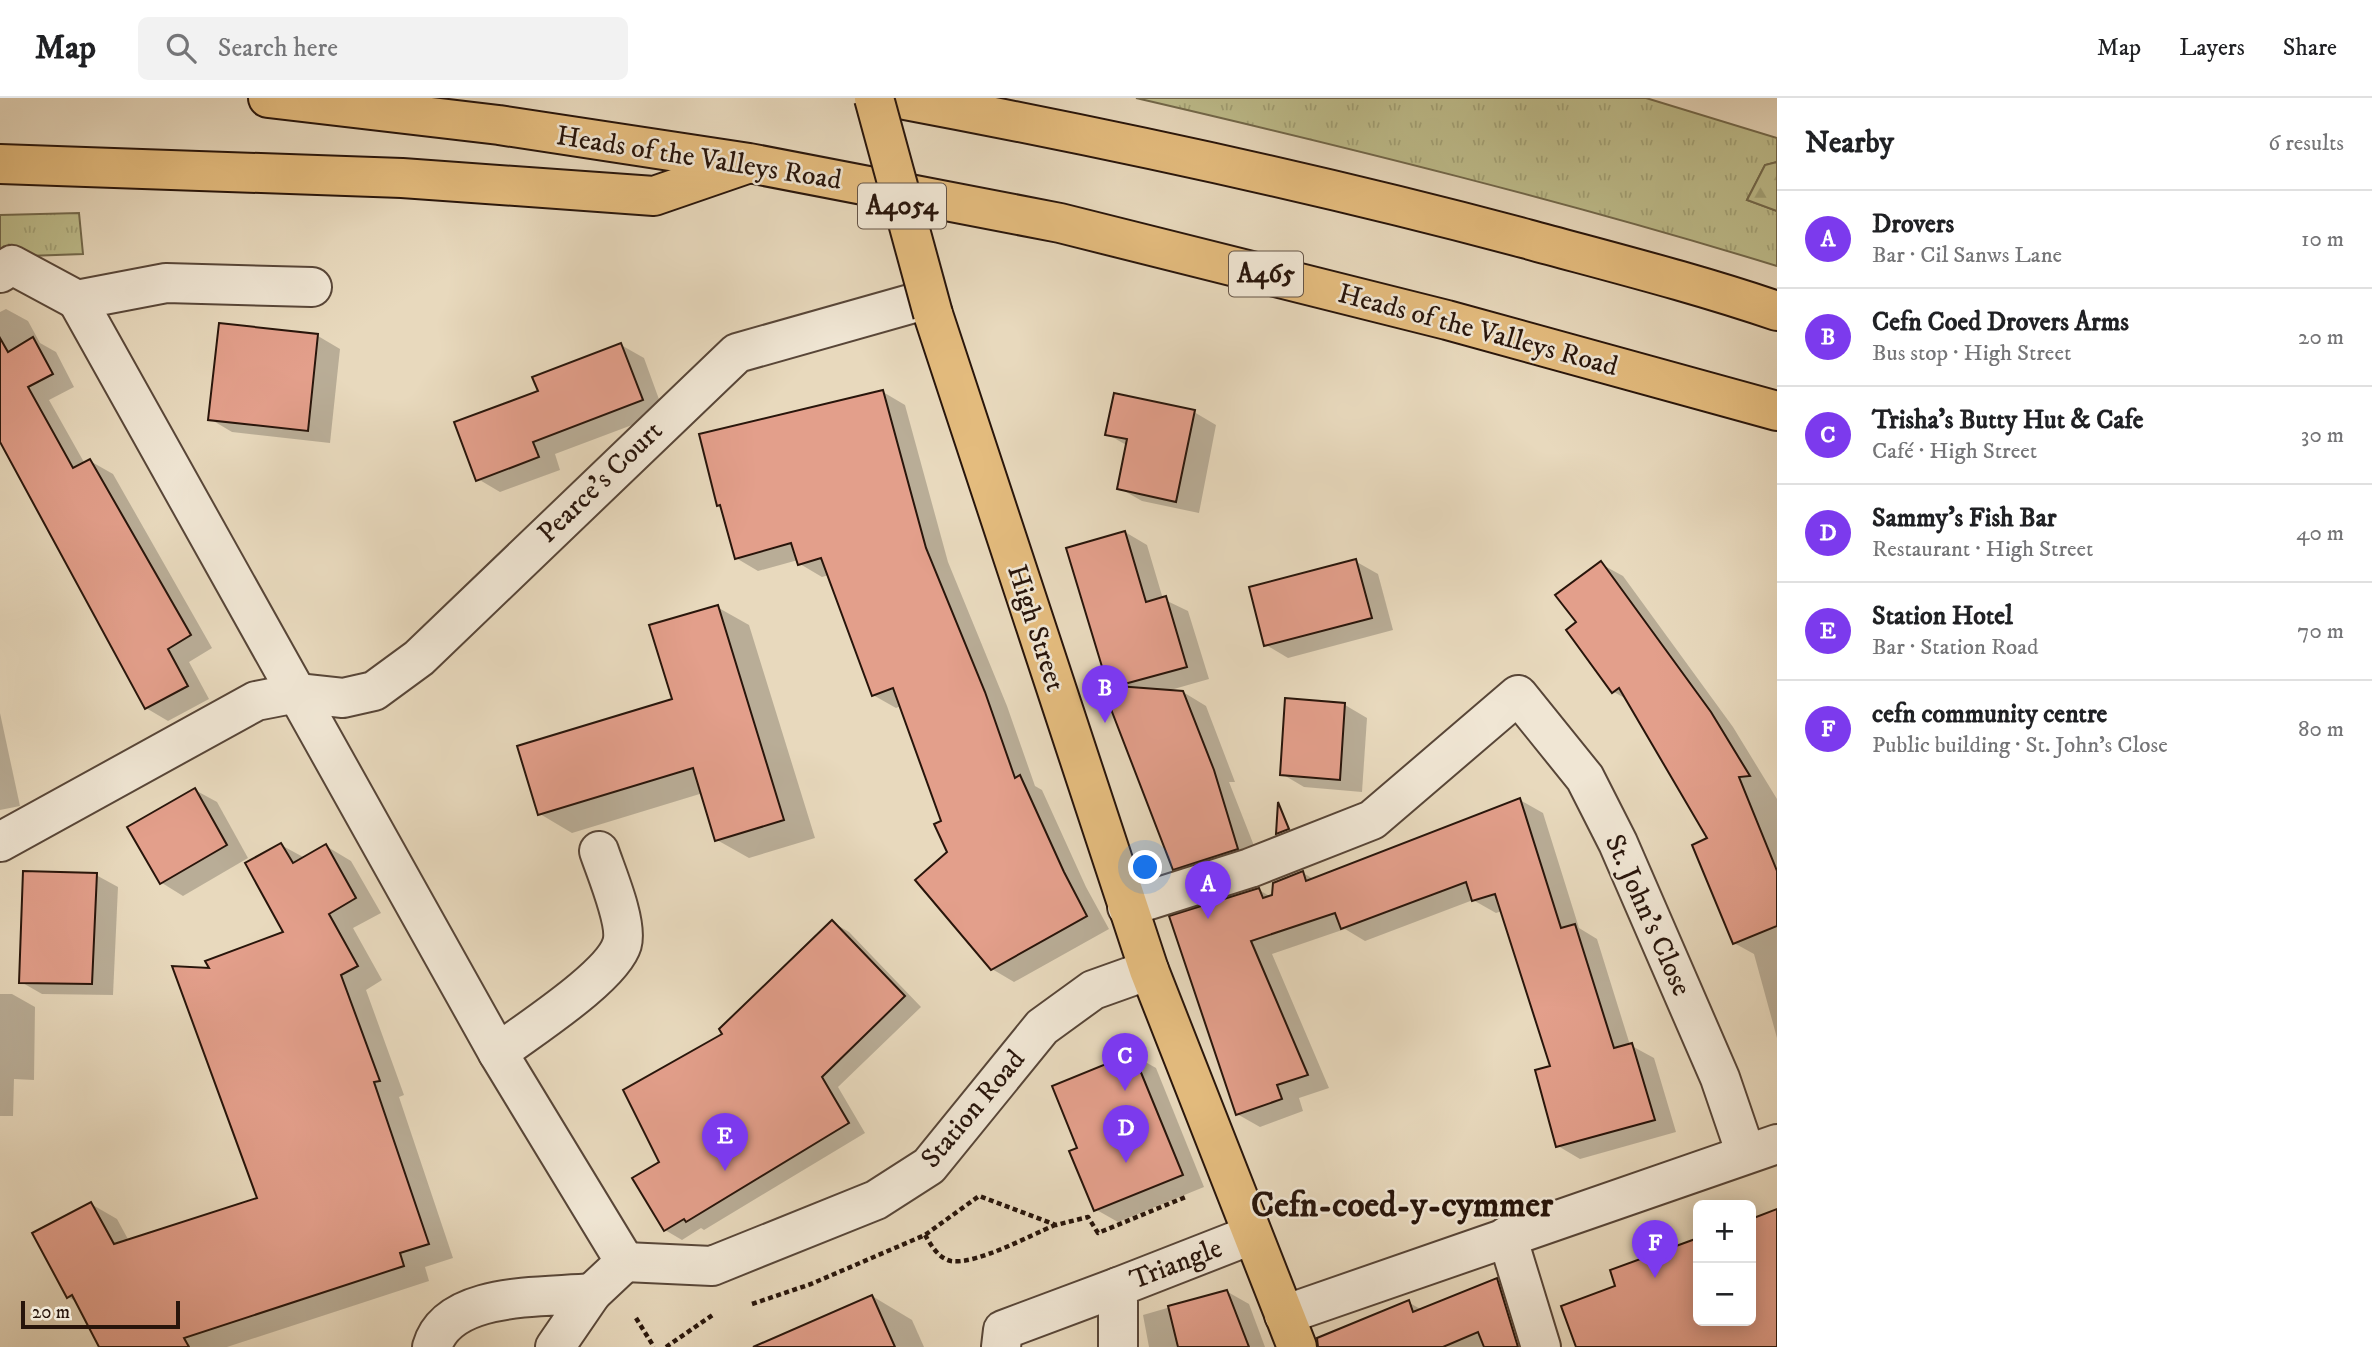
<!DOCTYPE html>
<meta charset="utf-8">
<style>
:root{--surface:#fff;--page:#f2f2f2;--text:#202124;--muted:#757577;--line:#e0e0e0;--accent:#7c3aed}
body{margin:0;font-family:"IM FELL DW Pica",serif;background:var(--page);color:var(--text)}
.controls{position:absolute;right:21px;bottom:21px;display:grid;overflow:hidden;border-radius:10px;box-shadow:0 4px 18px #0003}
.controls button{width:63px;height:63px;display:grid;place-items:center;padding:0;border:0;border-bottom:2px solid var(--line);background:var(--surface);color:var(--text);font:35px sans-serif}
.scale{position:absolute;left:21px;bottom:18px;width:159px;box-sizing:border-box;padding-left:7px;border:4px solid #28150b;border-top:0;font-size:19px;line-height:24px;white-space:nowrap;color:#28150b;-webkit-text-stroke:5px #f0e6d4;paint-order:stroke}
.you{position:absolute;left:1146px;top:770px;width:24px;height:24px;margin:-18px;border:5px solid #fff;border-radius:50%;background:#1a73e8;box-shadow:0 0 0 10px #1a73e833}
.badge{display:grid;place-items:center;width:46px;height:46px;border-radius:50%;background:var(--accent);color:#fff;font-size:23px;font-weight:700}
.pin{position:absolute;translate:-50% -58px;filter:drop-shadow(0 2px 4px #0008)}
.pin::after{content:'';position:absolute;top:37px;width:24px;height:21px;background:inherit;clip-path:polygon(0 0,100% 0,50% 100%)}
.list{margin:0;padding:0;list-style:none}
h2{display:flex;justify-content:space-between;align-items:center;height:91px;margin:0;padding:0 28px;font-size:30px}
h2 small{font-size:23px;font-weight:400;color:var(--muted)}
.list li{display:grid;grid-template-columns:46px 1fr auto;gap:21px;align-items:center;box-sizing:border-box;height:98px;padding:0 28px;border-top:2px solid var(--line)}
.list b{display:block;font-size:26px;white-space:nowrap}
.list p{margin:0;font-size:23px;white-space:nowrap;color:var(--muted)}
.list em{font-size:23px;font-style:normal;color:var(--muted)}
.icon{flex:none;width:38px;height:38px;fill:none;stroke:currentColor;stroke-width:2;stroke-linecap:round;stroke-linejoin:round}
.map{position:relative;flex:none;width:1777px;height:1249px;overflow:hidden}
header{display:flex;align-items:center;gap:42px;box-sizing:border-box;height:98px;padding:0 35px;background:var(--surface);border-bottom:2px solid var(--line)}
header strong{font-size:33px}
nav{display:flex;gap:38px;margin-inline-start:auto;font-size:24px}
.search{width:490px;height:63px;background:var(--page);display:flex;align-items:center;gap:18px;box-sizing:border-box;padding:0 24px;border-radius:10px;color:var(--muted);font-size:26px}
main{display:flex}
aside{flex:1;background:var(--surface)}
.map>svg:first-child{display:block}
</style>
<header>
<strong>Map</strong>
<div class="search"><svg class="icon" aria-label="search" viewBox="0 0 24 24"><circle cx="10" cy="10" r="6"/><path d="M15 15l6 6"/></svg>Search here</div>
<nav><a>Map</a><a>Layers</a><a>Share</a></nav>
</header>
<main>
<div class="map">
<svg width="1777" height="1249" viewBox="0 0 1777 1249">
<defs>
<pattern id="grass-tufts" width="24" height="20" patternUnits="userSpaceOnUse" patternTransform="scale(1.75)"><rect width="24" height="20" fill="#bebd8c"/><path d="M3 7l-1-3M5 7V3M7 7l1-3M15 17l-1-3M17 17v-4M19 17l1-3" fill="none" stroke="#a3a277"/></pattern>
<pattern id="forest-firs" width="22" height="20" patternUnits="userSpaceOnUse" patternTransform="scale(1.75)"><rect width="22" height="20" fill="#bebd8c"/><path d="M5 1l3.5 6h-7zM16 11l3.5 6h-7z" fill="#a3a277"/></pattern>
</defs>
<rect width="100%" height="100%" fill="#e8d9bd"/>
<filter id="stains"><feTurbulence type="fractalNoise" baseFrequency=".00286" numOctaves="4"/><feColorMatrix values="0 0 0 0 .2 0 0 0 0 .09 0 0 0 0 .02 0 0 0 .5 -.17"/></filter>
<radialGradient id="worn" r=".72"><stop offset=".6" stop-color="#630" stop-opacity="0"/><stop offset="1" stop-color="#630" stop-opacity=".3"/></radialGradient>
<g fill="url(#grass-tufts)" stroke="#73694c" stroke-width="2">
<path d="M1136,0h510l131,40v24l-12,3 -18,35 30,11v55c-212,-65 -426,-118 -641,-168z"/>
<path d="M79,115l4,41 -83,3v-42z"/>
</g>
<path fill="url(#forest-firs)" stroke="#73694c" stroke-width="2" d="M1777,64v49l-30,-11 18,-35z"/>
<g fill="#0003">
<path d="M6,211l22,12 12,22 16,9 18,35 -25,13 36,64 5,-3 23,13 99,174 -23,14 20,37 -41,22 -22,-13 -146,-265v-131z"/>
<path d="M318,238l22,13 -10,94 -98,-11 -22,-13z"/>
<path d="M621,247l23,13 20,55 -109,41 5,16 -60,22 -22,-13 62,-87z"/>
<path d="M883,294l22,13 43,157 59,144 28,80 7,4 44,97 23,42 -95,53 -22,-13 -43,-116 -6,-31 -42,-116 -5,2 -23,-13 -44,-120 -7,2 -22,-13 -2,-4 -40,11 -22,-13 -14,-51 -4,-2z"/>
<path d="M1194,314l22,13 -17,88 -57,-12 -23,-13 9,-42 -21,-12z"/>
<path d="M1125,434l22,13 16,54 25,12 21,68 -42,12 16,1 23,14 29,76h-6l31,79 -64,20 -22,-13 -59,-164z"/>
<path d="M1355,463l23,13 15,56 -105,28 -22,-13z"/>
<path d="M1601,466l22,12 110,151 44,72v239l-23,-84 -20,-11 -24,-104 -82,-139 -14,-8 -35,-69z"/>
<path d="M717,509l32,18 66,213 -66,20 -32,-18 -14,-47 -131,40 -32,-19 134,-114z"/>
<path d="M1345,607l22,13 -5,74 -58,-5 -22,-13z"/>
<path d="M0,615l20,93 -20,4z"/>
<path d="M195,692l22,12 31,56 -65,38 -21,-13z"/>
<path d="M1520,702l23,13 36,115 18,11 33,106 24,13 22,74 -96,27 -22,-13 -6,-79 -50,-156 -6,2 -23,-13 -108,41 -20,-12 -73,25 57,134 -30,10 4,13 -43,16 -23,-13 -65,-196 87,-28 12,7 32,-24 12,7z"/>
<path d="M281,747l24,13 21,-12 25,15 30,52 -28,15 29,52 -16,10 38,105 -5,2 54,161 -28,9 4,14 -202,66h-126l-22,-44 -11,-6 23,-93 26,15 12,22 131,-42 -48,-229 74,-37z"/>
<path d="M96,777l22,12 -5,108 -71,-1 -21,-12z"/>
<path d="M832,824l17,10 72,75 -83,80 27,46 -161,97 -3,-2 -19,12 -17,-10 -4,-67 63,-128z"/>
<path d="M0,896h12l23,13 -1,73 -20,-1 -1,37h-13z"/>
<path d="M1133,957l23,13 48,119 -86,35 -23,-13z"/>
<path d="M1777,1113v136h-199l39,-60 -5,-16 86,-32v82h53v-100z"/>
<path d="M1497,1182l32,18 15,49h-194l58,-45 14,8z"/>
<path d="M1226,1193l23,13 16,43h-116l-6,-32z"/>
<path d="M872,1198l40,24 12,27h-154z"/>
</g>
<g fill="#e39f8b" stroke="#28150b" stroke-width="2">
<path d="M219,225l99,11 -10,97 -100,-11z"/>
<path d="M33,239l20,37 -25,13 45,81 17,-9 101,176 -23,14 20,37 -43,23 -145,-267v-104l8,14z"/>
<path d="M621,245l22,57 -110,42 6,15 -63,24 -22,-59 84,-31 -6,-14z"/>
<path d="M883,292l43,158 59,144 30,86 5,-3 44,97 23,44 -96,54 -76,-90 32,-28 -13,-28 7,-3 -48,-133 -21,8 -51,-138 -23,7 -7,-22 -56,16 -15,-54 -3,1 -18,-72z"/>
<path d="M1114,295l81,17 -19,92 -59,-13 10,-50 -22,-4z"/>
<path d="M1125,433l21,71 20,-6 21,71 -70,19 66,5 31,79 24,79 -65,21 -64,-166 4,-1 -47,-155z"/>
<path d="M1356,461l16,59 -108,28 -15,-59z"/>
<path d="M1601,463l110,151 39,64 -11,1 38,94v55l-44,18 -41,-99 15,-7 -88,-150 -7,5 -46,-63 10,-8 -21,-27z"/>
<path d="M718,507l66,215 -69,21 -22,-73 -155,47 -21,-69 155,-47 -23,-74z"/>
<path d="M1285,600l60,5 -5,77 -60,-5z"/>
<path d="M195,690l32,57 -67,39 -33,-57z"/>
<path d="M1520,700l41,130 14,-4 39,124 18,-5 23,77 -99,27 -21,-77 15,-4 -55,-172 -23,7 -6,-19 -125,47 -6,-16 -84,28 57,134 -31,10 5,14 -46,16 -67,-199 90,-28 4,10 9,-3 1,-12 30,-12 3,10z"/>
<path d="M1278,704l11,27 -13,5z"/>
<path d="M281,745l12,20 33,-19 30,54 -27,16 29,52 -17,9 39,106 -6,1 55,162 -29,9 4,13 -220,72 5,9h-90l-27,-52 -5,3 -35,-65 59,-31 23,42 143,-46 -85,-232 37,2 -4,-7 78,-29 -38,-69z"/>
<path d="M23,773l74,2 -5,111 -73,-1z"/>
<path d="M832,822l73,76 -83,81 27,46 -163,99 -2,-3 -20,12 -32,-53 27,-16 -36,-72 99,-56 -3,-5z"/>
<path d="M1133,955l50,122 -89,36 -25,-60 8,-3 -25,-62z"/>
<path d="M1777,1111v138h-201l-15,-41 54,-20 -5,-16 88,-32v83h53v-102z"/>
<path d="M1497,1180l21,69h-34l-6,-15 -35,15h-125l-1,-9 92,-38 4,12z"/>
<path d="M1227,1192l22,57h-71l-10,-41z"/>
<path d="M872,1197l23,52h-142z"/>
</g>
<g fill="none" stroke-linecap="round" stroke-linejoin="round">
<defs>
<g id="minor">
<path d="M0,175l12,-8 65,35"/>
<path d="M312,189l-146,-4 -89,17 421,753 127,209 -33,31"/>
<path d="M0,744l256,-141 41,-8 46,5 31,-7 45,-33 318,-305 191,-54"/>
<path d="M1127,809l123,-39 122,-48 146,-125 67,83 33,65 102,235 26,76"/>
<path d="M498,955c30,-23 114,-76 124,-109 6,-21 -16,-72 -23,-93"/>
<path d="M1507,1138l34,111"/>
<path d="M625,1164l87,4 164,-66 53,-34 113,-139 51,-37 56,-20"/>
<path d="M1284,1217l493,-171"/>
<path d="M432,1249c16,-56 111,-49 160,-54l-37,54"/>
<path d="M1001,1249l2,-17 115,-43"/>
<path d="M1118,1249v-60l133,-52"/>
</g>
<path id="major" d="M933,216l216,656 148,377"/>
<g id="highway">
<path d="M268,0l231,27 250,38 311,60 387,97 330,91"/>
<path d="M895,0c213,40 423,85 632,141 84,23 168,44 250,72"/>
<path d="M0,66l402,14 252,18 90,-31"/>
</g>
</defs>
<use href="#minor" stroke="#584638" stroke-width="42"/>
<use href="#major" stroke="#28150b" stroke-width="42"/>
<use href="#highway" stroke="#28150b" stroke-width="42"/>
<g stroke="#28150b" stroke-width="4.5" stroke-dasharray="5 3.5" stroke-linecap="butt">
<path d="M925,1137c6,10 13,23 26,26 25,4 80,-26 104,-36"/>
<path d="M752,1206l59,-20 114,-49 54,-39 77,29 32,-8 10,16 90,-37"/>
<path d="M636,1220l18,29"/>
<path d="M666,1249l48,-33"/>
</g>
<use href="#minor" stroke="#f0e6d4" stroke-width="38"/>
<use href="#major" stroke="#e4bc7e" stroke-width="38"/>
<use href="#highway" stroke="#e4bc7e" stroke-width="38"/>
<defs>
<path id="major-bridge" d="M874,0l59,216"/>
</defs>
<use href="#major-bridge" stroke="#28150b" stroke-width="42" stroke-linecap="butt"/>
<use href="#major-bridge" stroke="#e4bc7e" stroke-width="38"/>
</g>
<g text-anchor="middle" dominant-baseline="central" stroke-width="5" stroke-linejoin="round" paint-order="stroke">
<g fill="#f0e6d4" stroke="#645447" stroke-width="2">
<rect x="858" y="85.5" width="88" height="45" rx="5"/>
<rect x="1229" y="153.5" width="74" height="45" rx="5"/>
</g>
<g font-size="26" font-weight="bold" fill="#28150b">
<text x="902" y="108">A4054</text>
<text x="1266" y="176">A465</text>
</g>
<g font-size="28" fill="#28150b" stroke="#f0e6d4">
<text transform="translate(699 60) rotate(9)">Heads of the Valleys Road</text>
<text transform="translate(1478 232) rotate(15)">Heads of the Valleys Road</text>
<text transform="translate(600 384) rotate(-44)">Pearce's Court</text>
<text transform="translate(1036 530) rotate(72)">High Street</text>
<text transform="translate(1648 817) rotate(66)">St. John's Close</text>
<text transform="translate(973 1011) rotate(-50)">Station Road</text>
<text transform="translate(1176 1166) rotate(-21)">Triangle</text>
</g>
<g font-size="35" font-weight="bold" fill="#28150b" stroke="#f0e6d4">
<text x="1402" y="1108">Cefn-coed-y-cymmer</text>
</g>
</g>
<rect width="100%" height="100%" filter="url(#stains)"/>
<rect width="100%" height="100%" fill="url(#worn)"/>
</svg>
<div class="controls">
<button>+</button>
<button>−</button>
</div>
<div class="scale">20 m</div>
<div class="you"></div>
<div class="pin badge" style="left:1208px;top:821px">A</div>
<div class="pin badge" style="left:1105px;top:625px">B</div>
<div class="pin badge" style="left:1125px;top:993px">C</div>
<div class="pin badge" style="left:1126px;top:1065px">D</div>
<div class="pin badge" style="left:725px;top:1073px">E</div>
<div class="pin badge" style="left:1655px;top:1180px">F</div>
</div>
<aside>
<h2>Nearby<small>6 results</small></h2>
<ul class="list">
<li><span class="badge">A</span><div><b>Drovers</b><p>Bar · Cil Sanws Lane</p></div><em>10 m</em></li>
<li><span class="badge">B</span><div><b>Cefn Coed Drovers Arms</b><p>Bus stop · High Street</p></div><em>20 m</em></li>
<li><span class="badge">C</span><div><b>Trisha's Butty Hut &amp; Cafe</b><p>Café · High Street</p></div><em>30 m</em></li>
<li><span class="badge">D</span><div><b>Sammy's Fish Bar</b><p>Restaurant · High Street</p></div><em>40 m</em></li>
<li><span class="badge">E</span><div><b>Station Hotel</b><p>Bar · Station Road</p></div><em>70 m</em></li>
<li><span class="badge">F</span><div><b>cefn community centre</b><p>Public building · St. John's Close</p></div><em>80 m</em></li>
</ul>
</aside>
</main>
